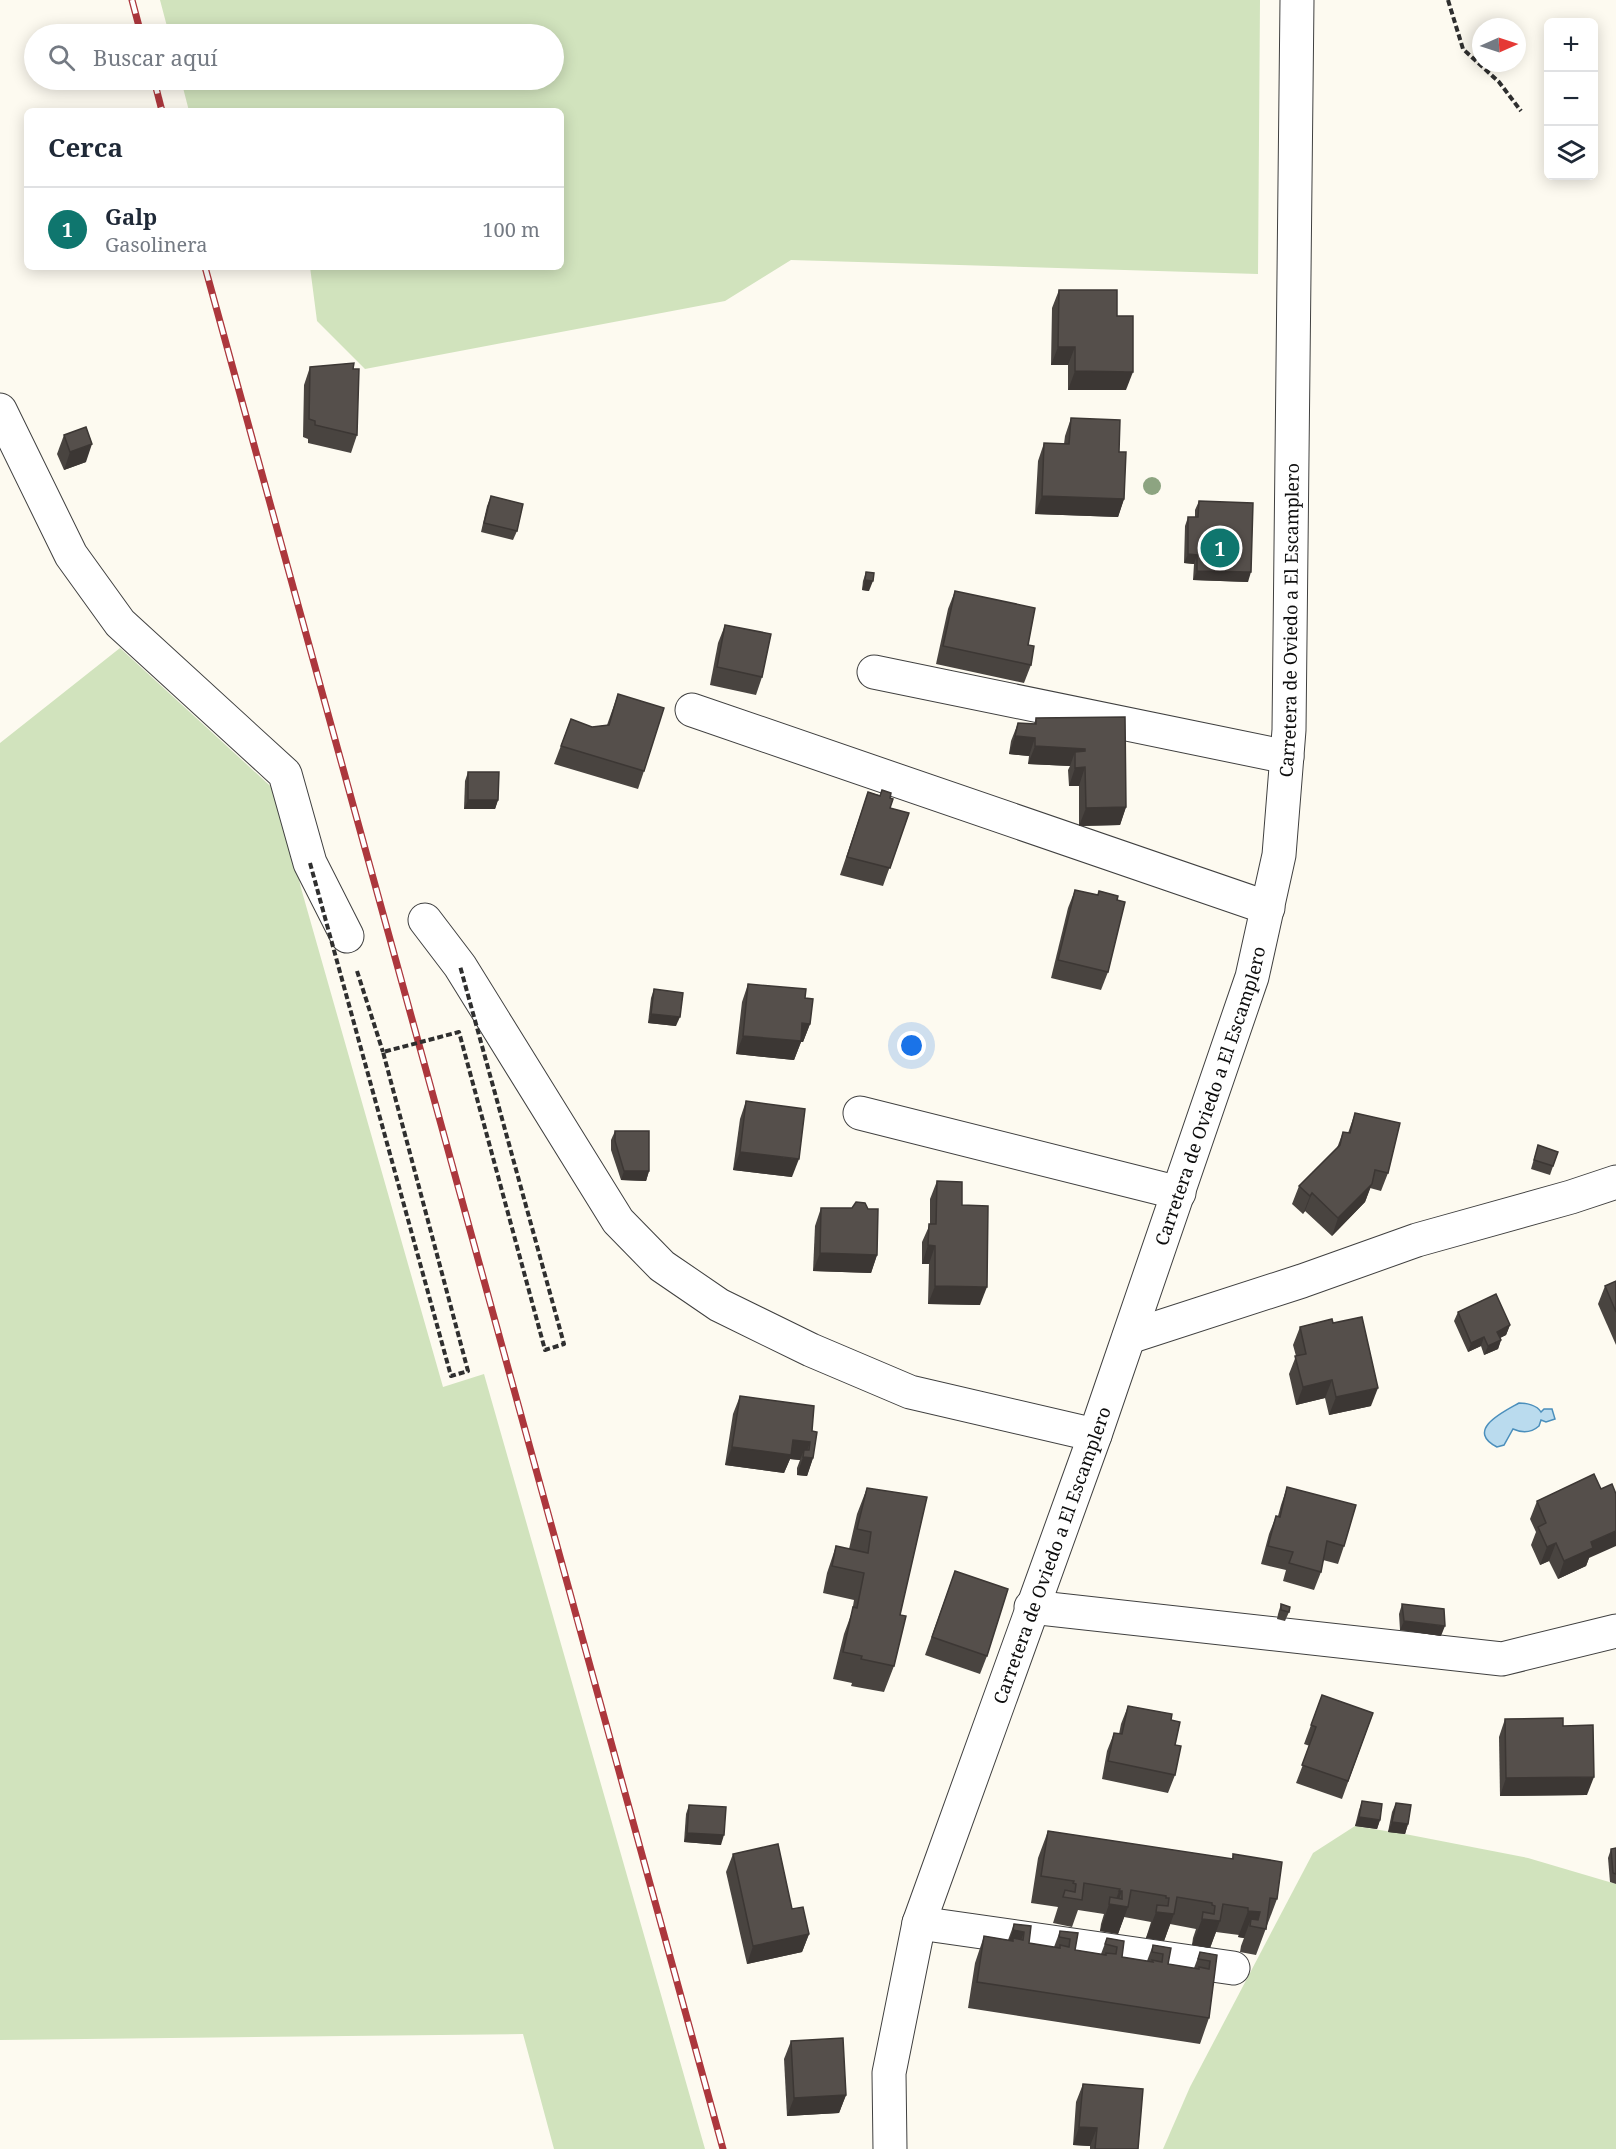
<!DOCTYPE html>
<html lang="es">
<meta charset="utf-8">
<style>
:root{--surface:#fff;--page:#f6f6f7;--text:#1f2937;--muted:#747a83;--line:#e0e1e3;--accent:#0f766e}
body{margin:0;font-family:"Noto Serif",serif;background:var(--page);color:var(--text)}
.controls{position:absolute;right:18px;top:18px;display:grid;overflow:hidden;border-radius:9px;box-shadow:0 3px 15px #0003}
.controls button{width:54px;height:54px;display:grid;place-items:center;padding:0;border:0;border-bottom:2px solid var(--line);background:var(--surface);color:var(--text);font:30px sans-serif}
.compass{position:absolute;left:1472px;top:18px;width:54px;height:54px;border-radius:50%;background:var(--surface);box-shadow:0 3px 15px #0003;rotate:87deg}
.you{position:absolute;left:912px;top:1046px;width:21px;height:21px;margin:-15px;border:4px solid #fff;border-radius:50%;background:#1a73e8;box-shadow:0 0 0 9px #1a73e833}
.badge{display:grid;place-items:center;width:39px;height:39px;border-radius:50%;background:var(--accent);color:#fff;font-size:20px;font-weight:700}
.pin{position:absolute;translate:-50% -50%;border:3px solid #fff;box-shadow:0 2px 6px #0006}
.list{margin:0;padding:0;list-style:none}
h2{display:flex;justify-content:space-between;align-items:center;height:78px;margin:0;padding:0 24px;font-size:26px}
h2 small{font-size:20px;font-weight:400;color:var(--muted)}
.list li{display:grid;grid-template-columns:39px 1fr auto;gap:18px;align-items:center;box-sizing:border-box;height:84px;padding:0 24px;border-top:2px solid var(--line)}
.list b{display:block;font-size:22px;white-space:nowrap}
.list p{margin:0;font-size:20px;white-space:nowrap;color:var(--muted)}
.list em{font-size:20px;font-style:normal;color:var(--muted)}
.icon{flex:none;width:33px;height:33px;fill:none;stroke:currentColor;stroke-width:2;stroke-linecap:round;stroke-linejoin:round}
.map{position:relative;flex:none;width:1616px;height:2149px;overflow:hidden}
.search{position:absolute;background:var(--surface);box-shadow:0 3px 15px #0003;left:24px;top:24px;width:540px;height:66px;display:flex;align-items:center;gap:15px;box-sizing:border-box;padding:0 21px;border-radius:33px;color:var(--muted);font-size:22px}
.panel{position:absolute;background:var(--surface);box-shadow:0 3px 15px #0003;left:24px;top:108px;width:540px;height:162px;border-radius:9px}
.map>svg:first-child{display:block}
</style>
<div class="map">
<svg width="1616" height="2149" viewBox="0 0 1616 2149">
<rect width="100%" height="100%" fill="#fdfaf0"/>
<g fill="#d1e3bd">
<path d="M160,0h1100l-2,274 -467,-14 -66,41 -360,68 -48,-48 -7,-54h251v-156h-372l-8,-31h373v-46h-385z"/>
<path d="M120,648l159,146 22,94 142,499 41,-13 221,775h-151l-31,-115 -523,6v-1297z"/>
<path d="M1355,1826l50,8 123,24 88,26v265h-453l27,-62 123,-234z"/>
</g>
<path fill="#badbee" stroke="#4b8fbc" stroke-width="1.5" d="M1519,1403c7,0 18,2 22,9l3,-3h8l3,10 -9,3 -5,-2 -2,6c-8,7 -17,7 -26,3l-9,16 -7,2c-33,-17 8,-36 22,-44z"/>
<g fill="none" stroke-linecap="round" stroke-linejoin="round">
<defs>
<g id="minor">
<path d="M0,410l71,145 49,68 165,151 25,89 37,73"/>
<path d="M874,672l413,85"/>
<path d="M692,710l576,198"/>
<path d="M425,920l35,46 158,255 44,45 57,39 92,45 99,42 185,43"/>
<path d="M860,1113l319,80"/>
<path d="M1129,1337l173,-56 115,-41 154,-43 45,-15"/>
<path d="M1031,1607l471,52 114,-28"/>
<path d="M919,1923l314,45"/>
<path id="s1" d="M890,2149l-1,-76 30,-150 176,-488 157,-458 27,-122 10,-125 8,-730"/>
</g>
</defs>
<use href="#minor" stroke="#404040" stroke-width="35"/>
<g stroke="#2f2f2f" stroke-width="4" stroke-dasharray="6 3" stroke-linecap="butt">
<path d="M1448,0l15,49 36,33 22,29"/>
<path d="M357,971l26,81"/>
</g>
<use href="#minor" stroke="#fff" stroke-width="33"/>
<defs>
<g id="rail">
<path d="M132,0l9,34"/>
<path d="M154,80l8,31"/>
<path d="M205,267l518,1882"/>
</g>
</defs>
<use href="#rail" stroke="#ac373d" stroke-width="7"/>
<use href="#rail" stroke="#fff" stroke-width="4.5" stroke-dasharray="14" stroke-linecap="butt"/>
<path stroke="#2f2f2f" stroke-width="4" stroke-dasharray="6 3" stroke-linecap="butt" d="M310,863l141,513 17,-5 -85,-319 76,-20 86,318 19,-6 -104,-378"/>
</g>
<circle fill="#8da481" cx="1152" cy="486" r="9"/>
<g fill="#494440">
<path d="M1059,290l58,26 9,74h-58v-25h-17l1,-57z"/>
<path d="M310,367l47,68 -6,18 -43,-10v-4l-5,-2 1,-52z"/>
<path d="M1071,418l48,34 5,47 -6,18 -83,-3 3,-53 6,-18 20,1 1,-8z"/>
<path d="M64,435l22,27 -22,8 -7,-16z"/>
<path d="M491,496l26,35 -4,9 -32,-8 6,-26z"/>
<path d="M1199,501l49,81 -55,-2 1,-16 -10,-1 1,-37 3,-9h7v-7z"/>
<path d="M866,572l3,19 -7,-1 1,-9z"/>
<path d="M955,591l73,54 3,20 -7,18 -88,-19 12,-55z"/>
<path d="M725,625l37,52 -6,18 -46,-10 8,-42z"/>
<path d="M618,694l26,77 -6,18 -84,-25 17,-45 21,8 15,-2z"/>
<path d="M1125,717l1,90 -6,18 -41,1v-40h-10l-1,-16 2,-4 -42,-2 1,-8 -20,-2 2,-13 7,-18 16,1 2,-6z"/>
<path d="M468,772l30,28 -3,9h-31l1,-28z"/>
<path d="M868,792l22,6v10l19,5 -26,73 -43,-11z"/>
<path d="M1075,890l42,10 -9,72 -7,18 -50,-12 17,-70z"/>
<path d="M748,984l57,14 5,26 -7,18h-2l-7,18 -58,-6 6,-52z"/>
<path d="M654,989l22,37 -28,-3 3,-25z"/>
<path d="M746,1101l46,76 -59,-7 7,-51z"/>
<path d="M1355,1113l33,60 -7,18 -11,-3 -5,14 -33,34 -27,-25 -2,3 -11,-10 7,-18 38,-38 6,-16 5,1z"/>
<path d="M615,1131l34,40 -3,10 -25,-1 -10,-30v-10z"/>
<path d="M1538,1145l20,7 -8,23 -19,-6z"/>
<path d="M937,1181l25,24 18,100 -52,-1 1,-40h-7v-22l8,-18v-25z"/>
<path d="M821,1208l56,47 -6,18 -58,-2 2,-45z"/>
<path d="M1616,1281v64l-18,-41 7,-18z"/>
<path d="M1458,1312l52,13 -4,10 -6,3 1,2 -3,9 -14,6 -3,-9 -13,6 -14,-31z"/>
<path d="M1333,1323l38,83 -42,9 -4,-17 -29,7 -7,-31 7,-18 -3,-11 7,-18z"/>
<path d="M740,1396l72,35 1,27 -6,18 -10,-1v-7l3,-8 -10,-1 -6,14 -59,-8 8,-51z"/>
<path d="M1287,1487l57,59 -6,18 -15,-4 -2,12 -7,18 -31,-9 3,-11 -25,-6 8,-30 7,-18h2l3,-11z"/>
<path d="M867,1488l33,127 -6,51 -10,26 -33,-6 1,-3 -19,-4 11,-45 8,-22 2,-12 -31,-7 4,-20 9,-27 13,3 8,-35z"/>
<path d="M1537,1501l52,57 -3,8 -28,13 -9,-18 -9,4 -9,-20 5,-13 -6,-13z"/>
<path d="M955,1571l32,85 -7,18 -55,-19z"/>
<path d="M1281,1604l8,8 -4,9 -8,-2 1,-5z"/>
<path d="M1402,1604l39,32 -41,-6 -1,-16z"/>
<path d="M1322,1695l51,18 -31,86 -46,-16 14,-37 -6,-2z"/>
<path d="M1128,1706l43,14 4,25v30l-7,18 -66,-14 5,-28 7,-18 5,1 2,-10z"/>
<path d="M1505,1719l58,7 24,69 -87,1 -1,-59z"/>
<path d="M1362,1801l18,19 -3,9 -22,-3 4,-16z"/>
<path d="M1396,1803l12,21 -3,10 -17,-2 4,-20z"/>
<path d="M689,1805l32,40 -37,-3 2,-28z"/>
<path d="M1048,1831l184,28 1,-5 44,45 -21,56 -16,-3 1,-6 3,-8 -6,-1 1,-2 -23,-3 -6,16 -18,-3 1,-7 3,-9 -26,-5 -6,17 -18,-3 5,-16 -27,-5 -6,17 -18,-3 1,-7 3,-10 -26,-4 -6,17 -19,-4 5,-16 -27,-4 7,-45z"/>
<path d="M1616,1848v36l-6,-2 -2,-24 3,-9z"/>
<path d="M733,1854l59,55 17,25 -7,18 -55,12 -21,-92z"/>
<path d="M1014,1924l17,2 -2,17 25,4 6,-16 18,2 -3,17 26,4 6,-16 17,3 -2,16 25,4 6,-16 18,3 -3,16 26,4 6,-16 17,3 -8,63 -9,26 -232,-36 7,-45 9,-27 24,4z"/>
<path d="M791,2041l55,54 -7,18 -52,3 -3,-57z"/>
<path d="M1083,2084l55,65h-48v-3l-17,-1 3,-43z"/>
</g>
<g fill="#3c3734">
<path d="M1058,347h17l-7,18h-17z"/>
<path d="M1075,371l58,1 -7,18h-58z"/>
<path d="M92,444l-6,18 -22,8 6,-18z"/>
<path d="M1042,496l82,3 -6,18 -83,-3z"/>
<path d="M1188,554l9,1 -3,9 -10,-1z"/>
<path d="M1197,571l54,1 -3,10 -55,-2z"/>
<path d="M865,580l8,1 -4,10 -7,-1z"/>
<path d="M1015,736l20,2 -6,18 -20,-2z"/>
<path d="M1035,746l50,3 -7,18 -3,-15 -5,14 -42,-2z"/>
<path d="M1085,767l-6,19h-10l6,-18z"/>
<path d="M468,800h30l-3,9h-31z"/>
<path d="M1126,807l-6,18 -41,1 7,-18z"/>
<path d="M651,1014l29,3 -4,9 -28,-3z"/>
<path d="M802,1023l8,1 -7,18h-2l-7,18 -58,-6 7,-18z"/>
<path d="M740,1152l59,7 -7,18 -59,-7z"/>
<path d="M624,1171h25l-3,10 -25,-1z"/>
<path d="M1372,1184l-7,18 -33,34 6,-18z"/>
<path d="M1312,1193l-7,18 -2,3 7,-18z"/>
<path d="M928,1245l7,1 -6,18h-7z"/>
<path d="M820,1253l57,2 -6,18 -58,-2z"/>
<path d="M935,1286l52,1 -7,18 -52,-1z"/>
<path d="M1510,1325l-4,10 -12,6 3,-9z"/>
<path d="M1484,1337l-3,9 -13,6 3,-9z"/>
<path d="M1501,1340l-3,9 -14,6 4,-9z"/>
<path d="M1332,1380l-7,18 -29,7 7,-18z"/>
<path d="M1378,1388l-7,18 -42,9 7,-18z"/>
<path d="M793,1440l17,2 -5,15 8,1 -6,18 -10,-1 6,-18 1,-7 -4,10 -10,-1 -6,14 -59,-8 7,-18z"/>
<path d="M1616,1531v15l-27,12 -3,8 -28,13 6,-18 27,-19z"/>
<path d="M1556,1543l-7,18 -9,4 7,-18z"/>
<path d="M1404,1621l41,5 -4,10 -41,-6z"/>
<path d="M1594,1777l-7,18 -87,1 6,-18z"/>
<path d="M1359,1817l21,3 -3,9 -22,-3z"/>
<path d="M1392,1822l16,2 -3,10 -17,-2z"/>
<path d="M687,1833l37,2 -3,10 -37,-3z"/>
<path d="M1119,1891h3l-5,14 11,2 -10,27 -18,-3 9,-27 5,1z"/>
<path d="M1248,1911l12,1 -5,15 -4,-8 -7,19 -6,-1z"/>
<path d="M1156,1912l18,2 -10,27 -18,-3z"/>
<path d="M1202,1919l18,2 -10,27 -18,-3z"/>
<path d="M1013,1930l11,2 -9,26 -12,-1z"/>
<path d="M809,1934l-7,18 -55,12 6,-18z"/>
<path d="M846,2095l-7,18 -52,3 7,-18z"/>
<path d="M1079,2127l18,1 -7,18 -17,-1z"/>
</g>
<g fill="#554f4b" stroke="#3c3734" stroke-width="1.5">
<path d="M1059,290h58v26h16v56l-58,-1v-24h-17z"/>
<path d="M354,363l-1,6h6l-2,66 -42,-10v-4l-6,-2 1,-52z"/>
<path d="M1071,418l49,2 -1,32h7l-2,47 -82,-3 2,-53 25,1z"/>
<path d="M86,427l6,17 -22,8 -6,-17z"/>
<path d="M491,496l32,8 -6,27 -33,-8z"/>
<path d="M1199,501l54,2 -2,69 -54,-1v-16l-9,-1v-37h10z"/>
<path d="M866,572l8,1 -1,8 -8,-1z"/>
<path d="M955,591l80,17 -7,37 6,1 -3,19 -88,-19z"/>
<path d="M725,625l46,9 -9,43 -45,-10z"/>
<path d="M618,694l46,14 -20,63 -83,-25 10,-27 21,8 17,-2z"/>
<path d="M1125,717l1,90 -40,1 -1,-41 -10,1v-16l10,-1v-2l-50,-3v-8l-20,-2 3,-13 18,1v-6z"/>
<path d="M468,772h31l-1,28h-30z"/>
<path d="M882,790l9,3 -1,5 3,1 -3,9 19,5 -19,55 -43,-11 21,-65 12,4z"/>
<path d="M1075,890l23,5 1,-4 19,5 -1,4 8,2 -17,70 -50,-12z"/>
<path d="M748,984l58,5 -1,9 8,1 -3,25 -8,-1 -1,18 -58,-5z"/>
<path d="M654,989l29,4 -3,24 -29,-3z"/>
<path d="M746,1101l59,8 -6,50 -59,-7z"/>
<path d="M1355,1113l45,10 -12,50 -13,-3 -3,14 -34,34 -26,-25 -2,3 -11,-10 41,-41 3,-13 7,1z"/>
<path d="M615,1131h34v40h-25l-9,-30z"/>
<path d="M1538,1145l20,7 -5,14 -19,-6z"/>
<path d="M937,1181l25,1v23l26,1 -1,81 -52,-1v-40l-7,-1 1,-21h7z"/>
<path d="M856,1202l9,1 3,6h10l-1,46 -57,-2 1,-45h31z"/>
<path d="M1616,1281v31l-11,-26z"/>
<path d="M1496,1294l14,31 -13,7 4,8 -13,6 -4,-9 -13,6 -13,-31z"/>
<path d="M1362,1317l16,71 -42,9 -4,-17 -29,7 -8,-31 11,-2 -6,-27 32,-8 1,4z"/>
<path d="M740,1396l74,10 -2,25 5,1 -4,26 -10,-1 1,-7h5l1,-8 -17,-2 -2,15 -59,-8z"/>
<path d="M1594,1474l7,15 11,-5 4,10v37l-25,11 2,6 -29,13 -8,-18 -9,4 -9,-20 8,-4 -9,-22z"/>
<path d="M1287,1487l69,18 -12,41 -17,-5 -6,31 -32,-9 4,-11 -25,-6 8,-30 4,1z"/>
<path d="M867,1488l60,9 -27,118 6,1 -12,50 -33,-7 1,-3 -19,-4 10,-45 4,1 7,-35 -32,-7 4,-20 32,7 3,-21 -14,-3z"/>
<path d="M955,1571l53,18 -21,67 -55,-19z"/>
<path d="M1281,1604l9,3 -1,5 -8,-2z"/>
<path d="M1402,1604l42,5 1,17 -41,-5z"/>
<path d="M1322,1695l51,18 -25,68 -46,-16 14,-38 -5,-2z"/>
<path d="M1128,1706l44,8 -1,6 9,2 -5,23 6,1 -6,29 -67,-14 6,-28 8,1z"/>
<path d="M1563,1718v8l30,-1 1,52 -88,1 -1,-59z"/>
<path d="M1362,1801l20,3 -2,16 -21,-3z"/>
<path d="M1396,1803l15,2 -3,19 -16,-2z"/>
<path d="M689,1805l37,2 -2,28 -37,-2z"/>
<path d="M1048,1831l185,28v-5l49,8 -5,37 -7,-1 -4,31 -16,-3 1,-7 7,1 2,-8 -12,-1v-3l-25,-4 -3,17 -18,-2 1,-7 11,2 1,-8 -3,-1v-2l-35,-6 -3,17 -18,-2 1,-7 11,1 1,-8h-3v-2l-35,-6 -3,17 -19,-3 1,-7 12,2v-8h-3l1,-2 -36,-6 -2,17 -19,-3 2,-7 10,2 1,-8 -3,-1 1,-2 -33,-5z"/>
<path d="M778,1844l14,65 11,-2 6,27 -56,12 -20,-92z"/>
<path d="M1616,1848v26l-3,-1 -2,-24z"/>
<path d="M1014,1924l17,2 -2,17 31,5v-3l9,2 1,-8 -11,-2 1,-6 18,2 -3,17 31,5v-2l10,1 1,-7 -12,-3 2,-6 17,3 -2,16 31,5 -1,-2 10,2 1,-8 -11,-2 1,-7 18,3 -3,16 31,5v-2l10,2 1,-8 -12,-2 2,-7 17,3 -8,63 -232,-36 7,-46 29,5v-3l10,2 1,-8 -11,-2z"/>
<path d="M843,2038l3,57 -52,3 -3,-57z"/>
<path d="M1083,2084l60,5 -5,60h-43l2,-21 -18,-1z"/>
</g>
<g text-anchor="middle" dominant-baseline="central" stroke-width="6" stroke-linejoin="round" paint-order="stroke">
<g font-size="18" fill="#0d0d0d" stroke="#fff">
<text stroke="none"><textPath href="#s1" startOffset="1592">Carretera de Oviedo a El Escamplero</textPath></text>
<text stroke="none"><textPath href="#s1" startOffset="1106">Carretera de Oviedo a El Escamplero</textPath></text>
<text stroke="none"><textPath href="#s1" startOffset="620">Carretera de Oviedo a El Escamplero</textPath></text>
</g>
</g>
</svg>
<div class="controls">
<button>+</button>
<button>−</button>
<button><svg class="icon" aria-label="layers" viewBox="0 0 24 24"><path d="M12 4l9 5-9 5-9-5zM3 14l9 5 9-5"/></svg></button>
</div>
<svg class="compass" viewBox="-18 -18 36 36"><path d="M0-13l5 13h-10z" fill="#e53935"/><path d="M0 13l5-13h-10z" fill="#747a83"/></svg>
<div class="you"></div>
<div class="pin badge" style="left:1220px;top:548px">1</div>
<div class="search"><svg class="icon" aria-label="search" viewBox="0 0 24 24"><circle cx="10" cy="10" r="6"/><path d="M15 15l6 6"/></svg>Buscar aquí</div>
<section class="panel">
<h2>Cerca<small></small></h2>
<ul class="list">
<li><span class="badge">1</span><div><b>Galp</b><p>Gasolinera</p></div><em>100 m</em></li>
</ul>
</section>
</div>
